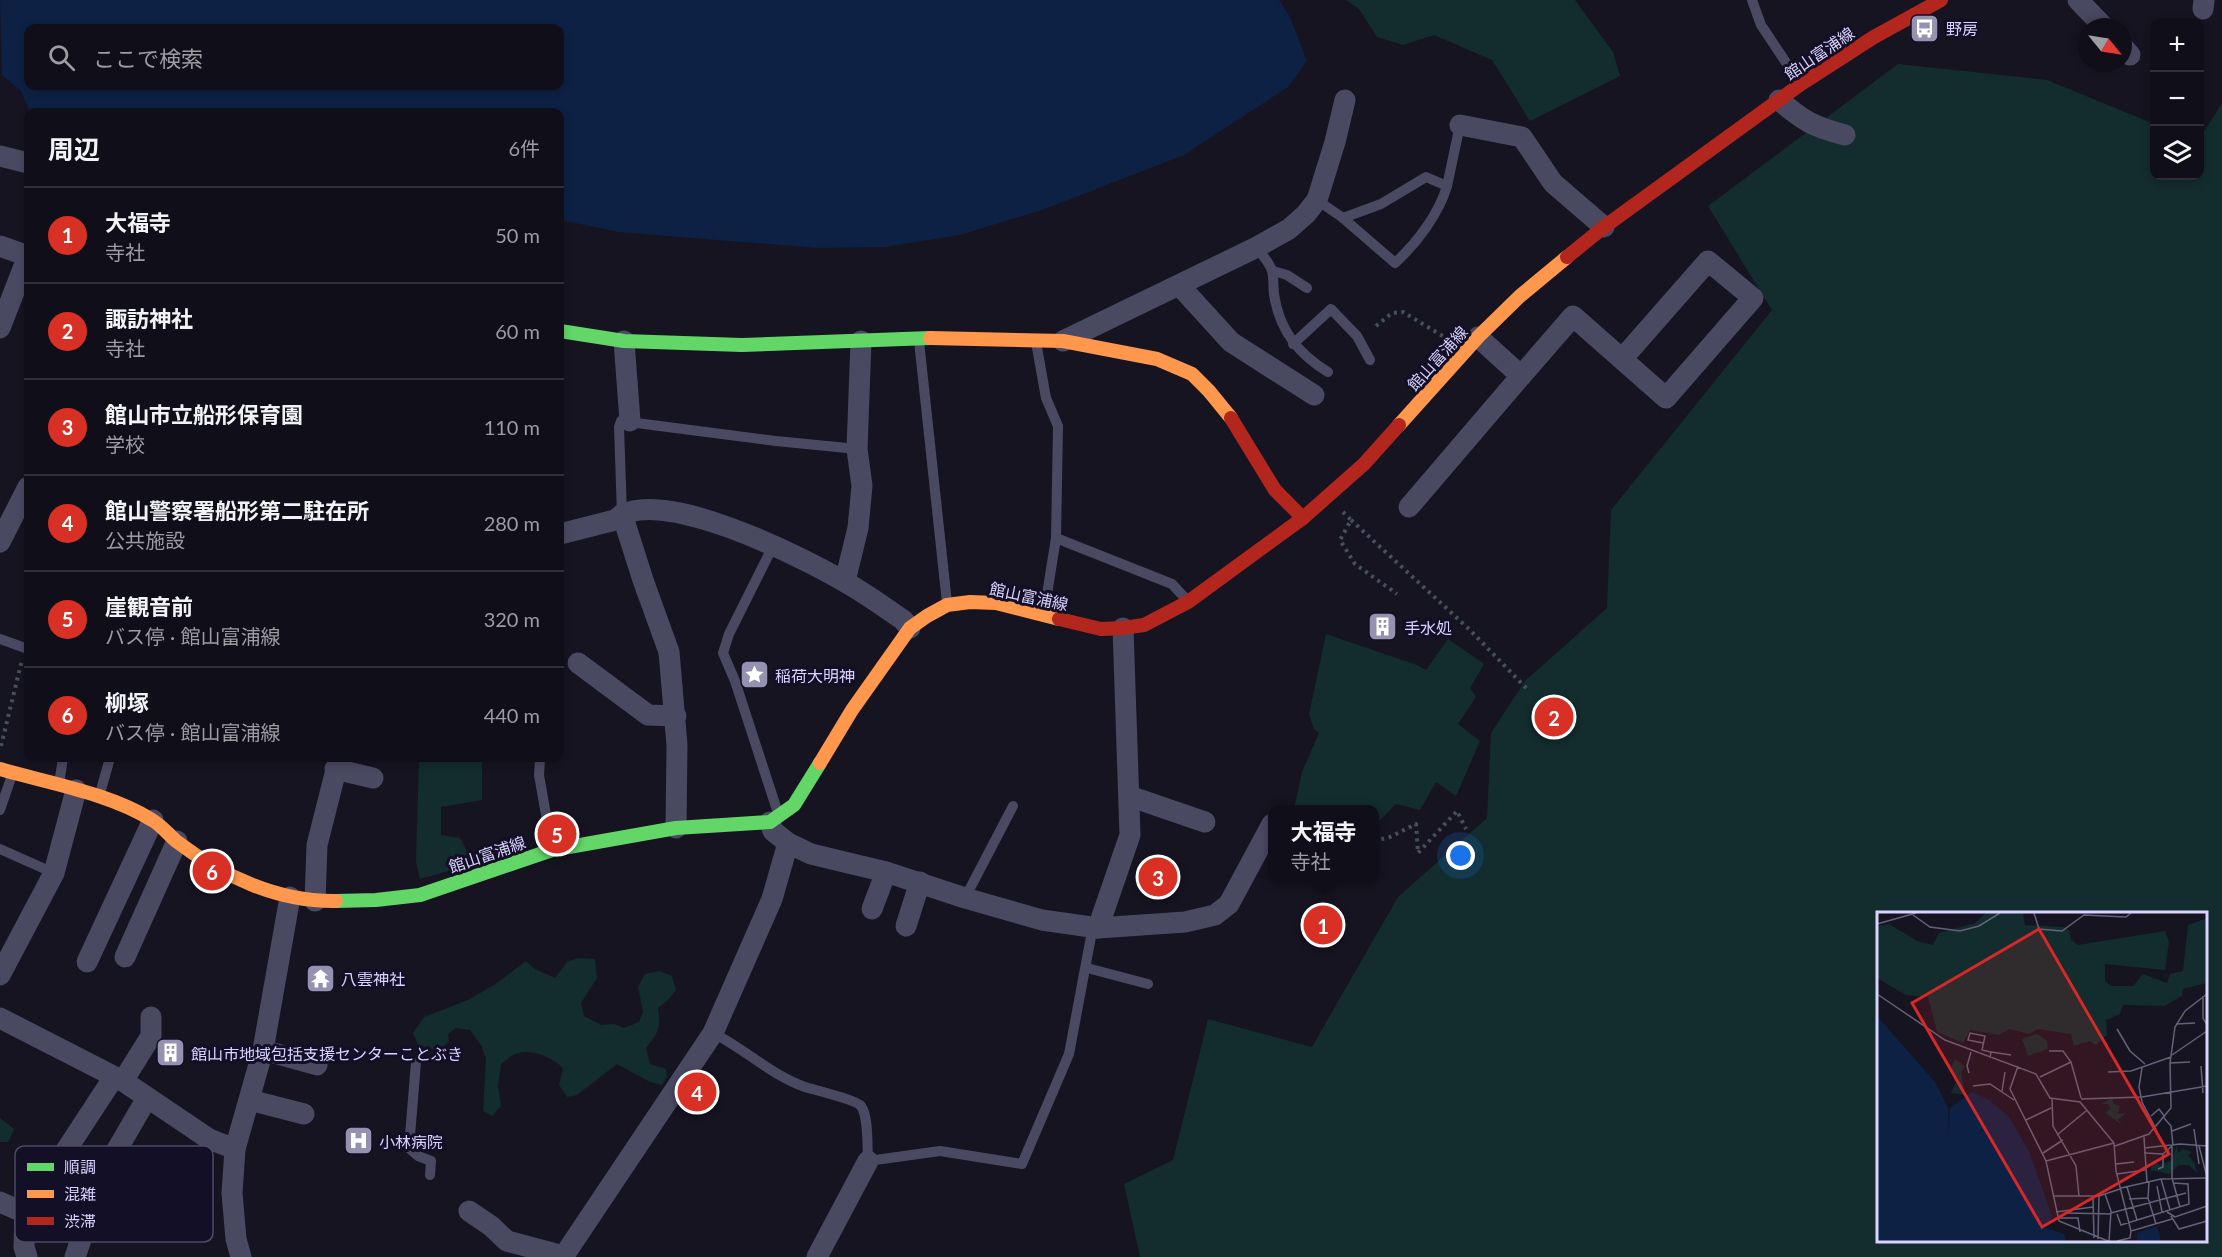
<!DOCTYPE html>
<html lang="ja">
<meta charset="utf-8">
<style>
:root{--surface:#100f19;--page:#191822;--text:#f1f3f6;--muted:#9c9ca2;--line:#302f38;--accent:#d93025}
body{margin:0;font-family:Lato,"Noto Sans JP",sans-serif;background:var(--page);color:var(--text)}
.controls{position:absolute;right:18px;top:18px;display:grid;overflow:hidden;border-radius:12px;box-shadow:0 3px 9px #0003}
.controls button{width:54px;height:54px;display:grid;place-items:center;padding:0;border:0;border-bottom:2px solid var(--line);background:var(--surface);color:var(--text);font:30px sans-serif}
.compass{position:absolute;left:2078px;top:18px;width:54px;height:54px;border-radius:50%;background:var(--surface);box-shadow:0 3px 9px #0003;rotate:120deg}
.you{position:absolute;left:1461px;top:856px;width:21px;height:21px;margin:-15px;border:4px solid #fff;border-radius:50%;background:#1a73e8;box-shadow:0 0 0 9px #1a73e833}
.badge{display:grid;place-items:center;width:39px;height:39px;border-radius:50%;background:var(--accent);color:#fff;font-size:20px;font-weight:700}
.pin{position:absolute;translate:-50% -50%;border:3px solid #fff;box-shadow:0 2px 6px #0006}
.popup{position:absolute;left:1268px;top:805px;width:111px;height:78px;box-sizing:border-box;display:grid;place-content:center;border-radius:12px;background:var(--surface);filter:drop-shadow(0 2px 4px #0005);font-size:20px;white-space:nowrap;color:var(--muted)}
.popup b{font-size:22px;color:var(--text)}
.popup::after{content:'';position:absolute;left:50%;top:100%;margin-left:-12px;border:12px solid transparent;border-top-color:var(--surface)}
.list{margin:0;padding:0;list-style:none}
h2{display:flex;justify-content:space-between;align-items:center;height:78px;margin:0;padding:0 24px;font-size:26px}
h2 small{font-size:20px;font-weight:400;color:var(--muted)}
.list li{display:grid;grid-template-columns:39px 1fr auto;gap:18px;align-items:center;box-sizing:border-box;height:96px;padding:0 24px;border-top:2px solid var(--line)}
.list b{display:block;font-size:22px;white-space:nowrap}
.list p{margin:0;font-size:20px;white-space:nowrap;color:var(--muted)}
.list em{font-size:20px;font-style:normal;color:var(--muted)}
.icon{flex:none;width:33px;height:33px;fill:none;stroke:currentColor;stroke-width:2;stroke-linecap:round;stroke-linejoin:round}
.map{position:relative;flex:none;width:2222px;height:1257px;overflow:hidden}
.search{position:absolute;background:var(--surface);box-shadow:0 3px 9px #0003;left:24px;top:24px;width:540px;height:66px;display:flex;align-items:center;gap:15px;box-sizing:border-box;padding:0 21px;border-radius:12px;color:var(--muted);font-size:22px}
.panel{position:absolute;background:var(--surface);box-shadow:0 3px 9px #0003;left:24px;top:108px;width:540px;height:654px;border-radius:12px}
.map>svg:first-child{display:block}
</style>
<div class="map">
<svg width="2222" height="1257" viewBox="0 0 2222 1257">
<rect width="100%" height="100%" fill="#161421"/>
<g fill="#132c2d" fill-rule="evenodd">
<path d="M1346,0h229l38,52 7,24 -90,45 -38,-61 -58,-25 -31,10 -26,-8 -18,-28z"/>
<path d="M1898,64l149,16 107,44v52h46v-38l22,-35v1154h-1082l-16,-73 49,-24 35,-141 104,28 86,-150 89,-79 4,-85 34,-52 82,-73 4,-98 161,-200 -64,-104zM1878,914h328v326h-328z"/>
<path d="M1326,634l91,31 9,5 22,-31 36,25 -14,24 6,9 -18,27 22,17 -24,55 -20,-14 -16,28 -24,-6 -22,22v-16l-80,-1 8,-37 17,-39 -5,-4 -5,-15z"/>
<path d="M419,758h63v42l-41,7v28l19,3 9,17 -2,11 -47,13 -4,-17z"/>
<path d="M578,958l17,1 2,19 -16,25 3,13 17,9 13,-1 10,4 15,-6 4,-10 -5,-25 7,-13 14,-3 13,5 4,14 -8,10 -10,8c3,20 1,24 -12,40l4,16 16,5 1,8 -5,8 -12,-3 -33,-18 -40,31 -10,2 -8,-12 4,-17c-10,-10 -30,-19 -45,-15 -6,2 -12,7 -17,11l-3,22 3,20 -9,10 -9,-5 3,-52 -5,-14 -11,-15 -14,-2 -8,6 1,7 -10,10 -21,-6 -5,-12 11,-16 44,-17 26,-15 32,-24 9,8 20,9 12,-16z"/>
<path d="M0,1118l14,11 -6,13h-8z"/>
</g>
<path fill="#0d2144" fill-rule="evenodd" d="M0,0h1279l11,17 17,44 -19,26 -104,68 -142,55 -82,25 -76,12 -66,1 -199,-16 -59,-12v-108h-530l-9,-21 -19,-16zM28,28h532v58h-532z"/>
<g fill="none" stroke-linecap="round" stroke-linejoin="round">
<g stroke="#44505f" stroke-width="4" stroke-dasharray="3 4.5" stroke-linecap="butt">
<path d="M1376,326l16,-13 11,-1 43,26"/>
<path d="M1343,512l8,8 -11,20 15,24 42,30"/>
<path d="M1351,520l119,110 59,61"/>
<path d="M1,746l21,-86"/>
<path d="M1374,841l16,-4 26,-13 2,29 39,-42 9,18"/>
</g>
<g stroke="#4a4962" stroke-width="10">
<path d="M1752,0l9,25 38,57"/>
<path d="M1317,200l26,18 52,45c21,-19 44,-49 52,-77"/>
<path d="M1343,218l38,-14 45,-27 21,9 13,-61"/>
<path d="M1257,247c4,7 13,16 15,24 2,7 1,16 2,23 5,36 24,60 54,78"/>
<path d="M1273,271l14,4 20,13"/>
<path d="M919,341l28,262"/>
<path d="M1036,342l10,56 12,28 -2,112 -12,75"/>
<path d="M1293,344l38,-35 26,27 13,24"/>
<path d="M622,514l-3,-87 2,-6 155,20 81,8"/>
<path d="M1056,538l116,46 14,15"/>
<path d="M773,546l-44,88 -6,19 12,28 43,132"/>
<path d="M0,639l28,10"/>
<path d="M540,758l-1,17 13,74"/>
<path d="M59,784l4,-26"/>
<path d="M99,797l11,-39"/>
<path d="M0,810l12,-35"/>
<path d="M0,849l54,24"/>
<path d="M965,898l48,-92"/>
<path d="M1087,968l61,16"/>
<path d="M713,1033c32,16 58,42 92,54 10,3 51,13 56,19 8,11 6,41 7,55l72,-10 82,13 47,-110 24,-128"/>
<path d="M416,1062l-7,86 9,8 13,5 -1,14"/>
</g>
<g stroke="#4a4962" stroke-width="21">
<path d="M2078,0l26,27"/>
<path d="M2203,9l1,-9"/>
<path d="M2123,47l7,8"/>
<path d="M1779,100c24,21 35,27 66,35"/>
<path d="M1460,125l62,12 31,46 51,44"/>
<path d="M0,156l28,7"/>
<path d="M0,246l28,10"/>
<path d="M1179,285l52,57 83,53"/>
<path d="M0,328l28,-72"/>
<path d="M1478,337l43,39 52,-60 93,82 87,-100 -45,-37 -86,98"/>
<path d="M624,341l6,80"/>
<path d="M1063,341l194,-94 32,-18 17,-15 11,-14 18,-58 10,-42"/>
<path d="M1409,507l112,-131"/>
<path d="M622,514l21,66 26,72 8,93 -1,83"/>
<path d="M560,534l55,-14c40,-38 189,38 230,62 20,11 39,25 58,38l7,8"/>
<path d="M0,542l28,-55"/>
<path d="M845,581l13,-53 4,-42 -5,-37 4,-108"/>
<path d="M578,663l70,52 28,1"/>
<path d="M335,769l38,9"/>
<path d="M1129,796l76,26"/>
<path d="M770,822l3,9 15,12 23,11 75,18 79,26 77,22 56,8 87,-6 30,-7 14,-11 43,-80"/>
<path d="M315,901l2,-56 22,-87"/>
<path d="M872,909l14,-37"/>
<path d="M906,926l14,-44"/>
<path d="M1098,928l32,-93 -7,-207"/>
<path d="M125,957l52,-116"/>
<path d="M87,962l66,-142"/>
<path d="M0,975l54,-102 22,-83"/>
<path d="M0,1018l123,63 86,58 26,10"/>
<path d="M263,1050l54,15"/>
<path d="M123,1081l28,-45v-19"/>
<path d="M250,1100l54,14"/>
<path d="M0,1202l25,11"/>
<path d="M469,1211l22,15 16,15 56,15"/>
<path d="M27,1257l-3,-10 1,-34 89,-136"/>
<path d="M75,1257l29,-85 43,-74"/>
<path d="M241,1257l-5,-18 -4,-46 3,-44 28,-99 27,-153"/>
<path d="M563,1257l150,-224 59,-134 16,-56"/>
<path d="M817,1257l51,-96"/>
</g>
<g stroke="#63d668" stroke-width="14">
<path d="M560,331l64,10 118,4 188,-7"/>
<path d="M336,901l40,-1 44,-5 132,-45 124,-22 94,-6 24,-17 26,-42"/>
</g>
<g stroke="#ff974d" stroke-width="14">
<path d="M930,338l133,3 94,18 35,15 17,17 22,27"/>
<path d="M1399,425l79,-88 42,-41 47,-39"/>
<path d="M820,763l32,-53 58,-82 17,-12 20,-11 23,-3 26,1 63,16"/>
<path d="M0,769c48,14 109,24 152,51 9,5 16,14 24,21 46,35 102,61 160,60"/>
</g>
<g stroke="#b3261e" stroke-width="14">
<path d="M1567,257l37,-30 197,-143 73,-47 67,-37"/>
<path d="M1231,418l44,72 28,28"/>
<path d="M1059,619l42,10 22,-1 21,-3 44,-23 115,-84 61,-54 35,-39"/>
</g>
</g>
<defs>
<symbol id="bus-square" viewBox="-11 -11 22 22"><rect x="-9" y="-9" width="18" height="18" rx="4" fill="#9591b1" stroke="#130f26"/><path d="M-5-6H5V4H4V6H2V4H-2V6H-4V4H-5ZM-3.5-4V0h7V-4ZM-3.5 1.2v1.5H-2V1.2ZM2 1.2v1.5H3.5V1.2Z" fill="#fff"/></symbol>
<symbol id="building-square" viewBox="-11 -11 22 22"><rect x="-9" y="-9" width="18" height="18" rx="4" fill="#9591b1" stroke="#130f26"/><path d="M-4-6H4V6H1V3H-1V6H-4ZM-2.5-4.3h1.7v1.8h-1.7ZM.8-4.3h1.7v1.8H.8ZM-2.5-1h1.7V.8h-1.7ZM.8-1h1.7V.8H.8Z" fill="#fff"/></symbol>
<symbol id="sight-square" viewBox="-11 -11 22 22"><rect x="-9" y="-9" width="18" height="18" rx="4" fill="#9591b1" stroke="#130f26"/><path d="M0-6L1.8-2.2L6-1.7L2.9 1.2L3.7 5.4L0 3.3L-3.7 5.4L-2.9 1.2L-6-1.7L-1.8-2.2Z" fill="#fff"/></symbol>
<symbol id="temple-square" viewBox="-11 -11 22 22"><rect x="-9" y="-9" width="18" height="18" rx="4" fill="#9591b1" stroke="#130f26"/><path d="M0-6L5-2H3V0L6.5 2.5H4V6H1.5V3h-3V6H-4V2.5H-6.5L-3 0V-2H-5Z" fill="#fff"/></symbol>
<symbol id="hospital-square" viewBox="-11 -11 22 22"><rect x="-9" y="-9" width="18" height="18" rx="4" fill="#9591b1" stroke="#130f26"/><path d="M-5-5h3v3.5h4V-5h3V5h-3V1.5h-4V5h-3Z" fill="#fff"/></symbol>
</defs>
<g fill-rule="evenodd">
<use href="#bus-square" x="1908" y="12" width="33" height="33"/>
<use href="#building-square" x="1366" y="610" width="33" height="33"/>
<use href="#sight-square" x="738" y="658" width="33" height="33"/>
<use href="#temple-square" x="304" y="962" width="33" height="33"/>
<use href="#building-square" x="154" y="1036" width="33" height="33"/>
<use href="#hospital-square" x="342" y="1124" width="33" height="33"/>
</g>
<g text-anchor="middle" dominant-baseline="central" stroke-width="6" stroke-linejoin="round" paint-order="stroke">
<g font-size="16" fill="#d9d4ff" stroke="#130f26" text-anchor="start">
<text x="1946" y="28">野房</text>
<text x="1404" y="627">手水処</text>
<text x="775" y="675">稲荷大明神</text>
<text x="341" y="978">八雲神社</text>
<text x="191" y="1053">館山市地域包括支援センターことぶき</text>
<text x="379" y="1141">小林病院</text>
</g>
<g font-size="16" fill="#d9d4ff" stroke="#130f26">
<text transform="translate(1819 53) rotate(-34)">館山富浦線</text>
<text transform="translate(1437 358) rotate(-48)">館山富浦線</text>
<text transform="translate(1029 596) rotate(12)">館山富浦線</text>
<text transform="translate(487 854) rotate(-19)">館山富浦線</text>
</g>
</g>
<g transform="translate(1877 912)">
<rect width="330" height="330" fill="#161421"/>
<path d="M109,1h37l2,12 38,2 7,4 1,9 7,5 87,-14 4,11 -4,28 -60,-6v17l6,5h22l10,-12 24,9 3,-9 13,-3 5,-46 19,-7v65l-24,6 -1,7 -18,10 -41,-1 -3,9 -14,6 1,15 -11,10 -6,-4 -16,5 -3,-12 -33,-5 -9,5 -20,-5 -10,6 -29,-5 -7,13 -26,-11 -9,-35 -22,-2 -29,-17v-52l12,-2 28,17 16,4 6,-12 36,-10zM160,122l10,7 1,8 -20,7 -6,-17zM78,147l10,7 -4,7 4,22 -14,-2 6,-13 -8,-10zM236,185v6l7,3 -2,8 8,-1 -8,7 4,5 -17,-12 5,-4 -1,-5h-8zM300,233l1,8 5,-4 9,3 -4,3 7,9 2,9 -8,-8h-10l-10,9 -19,-4 5,-10 4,5 12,-4z" fill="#132c2d"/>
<path d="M0,104l58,66 13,26 1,25 1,-25 22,-16 16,7 21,18 20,34 23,65 -6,12 18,6 2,7h-189zM280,314l4,15h-24v-8z" fill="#0d2144"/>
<path fill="none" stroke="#64617a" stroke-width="1.5" d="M157,1l5,16 23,2 22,-16 42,2 5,-4M36,3l17,12 30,4 19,-5 21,-13M0,12l39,-11M0,82l68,46 91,34 14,24 30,4 34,41 2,28 15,60M326,84v22l4,7M299,112l19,-1M240,117l13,22 15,13M106,131l-15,-3 2,-7 15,3 -3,14 9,2 -1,6M172,139h14l8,11 10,36M114,140l20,3M295,143l35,-24M293,151l20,-1M141,154l-8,23 36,72 13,60 49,20M324,154l2,27M265,156l-3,19 3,15 14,27M231,160l23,-1 40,-14M92,161l-2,-7 4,-14M163,165l31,-15M96,174l17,-2 24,16M125,179l3,-19M175,187l1,27 23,40 3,30M204,187l61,-2 65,-11M274,204l8,-7 6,8M149,208l25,-12M317,217l5,35M295,219l19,-7M180,223l29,-24M267,225l3,45M238,234l34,-12 22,-26 -1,-45 5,-36 10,-16 22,-17M322,234l8,31M295,235v31l8,29M267,236l36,-4 27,2M166,241l20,-13M267,241l19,1 10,-9 -2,-19 -7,-8M169,249l68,-18M239,252l18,-2M281,257l5,-2v-13M240,262l28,-4M284,267l9,31M272,270l-1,16 8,26M280,274l5,26M250,275l10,33M244,276l40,-9 46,-1M228,282l6,17 -2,30M176,284h46l21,-7M216,284l1,42M252,287l19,-1M179,300l37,-5M290,300l8,5 32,-11M190,301l44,1M234,301l75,-20M240,302l4,11 68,-21 -1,-20 -15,-1M294,304l8,13 28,-8M180,306h21l2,14M221,327l1,-43M240,329l13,-3 1,-7 41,-12"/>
<path fill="#d62828" fill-opacity="0.15" stroke="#d62828" stroke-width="3" d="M162,17l130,225 -127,73 -130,-224z"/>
<rect width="330" height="330" fill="none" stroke="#d9d4ff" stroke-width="3"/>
</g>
<rect x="15" y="1146" width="198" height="96" rx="9" fill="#130f26" stroke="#4e4a67" stroke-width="1.5"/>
<rect x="27" y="1163" width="27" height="8" fill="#63d668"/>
<rect x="27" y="1190" width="27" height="8" fill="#ff974d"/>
<rect x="27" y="1217" width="27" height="8" fill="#b3261e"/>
<g font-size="16" fill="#d9d4ff">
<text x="64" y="1173">順調</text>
<text x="64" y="1200">混雑</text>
<text x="64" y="1227">渋滞</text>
</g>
</svg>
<div class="controls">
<button>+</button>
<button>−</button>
<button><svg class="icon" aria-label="layers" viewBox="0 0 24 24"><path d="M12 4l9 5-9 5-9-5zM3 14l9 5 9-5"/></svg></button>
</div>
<svg class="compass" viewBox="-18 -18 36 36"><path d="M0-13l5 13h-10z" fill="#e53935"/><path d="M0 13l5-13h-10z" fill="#9c9ca2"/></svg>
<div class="you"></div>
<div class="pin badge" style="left:1323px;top:925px">1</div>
<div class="popup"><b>大福寺</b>寺社</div>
<div class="pin badge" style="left:1554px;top:717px">2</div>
<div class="pin badge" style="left:1158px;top:877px">3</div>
<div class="pin badge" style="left:697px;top:1092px">4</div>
<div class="pin badge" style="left:557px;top:834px">5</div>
<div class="pin badge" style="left:212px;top:871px">6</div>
<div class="search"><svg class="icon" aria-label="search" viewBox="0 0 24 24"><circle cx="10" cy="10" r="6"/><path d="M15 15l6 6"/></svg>ここで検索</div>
<section class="panel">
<h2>周辺<small>6件</small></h2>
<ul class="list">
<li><span class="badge">1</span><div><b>大福寺</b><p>寺社</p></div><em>50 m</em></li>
<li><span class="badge">2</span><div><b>諏訪神社</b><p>寺社</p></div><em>60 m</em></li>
<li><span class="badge">3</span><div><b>館山市立船形保育園</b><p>学校</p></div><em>110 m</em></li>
<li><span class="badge">4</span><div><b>館山警察署船形第二駐在所</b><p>公共施設</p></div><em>280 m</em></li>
<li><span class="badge">5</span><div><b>崖観音前</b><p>バス停 · 館山富浦線</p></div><em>320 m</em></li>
<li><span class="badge">6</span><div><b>柳塚</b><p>バス停 · 館山富浦線</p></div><em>440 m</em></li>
</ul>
</section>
</div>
